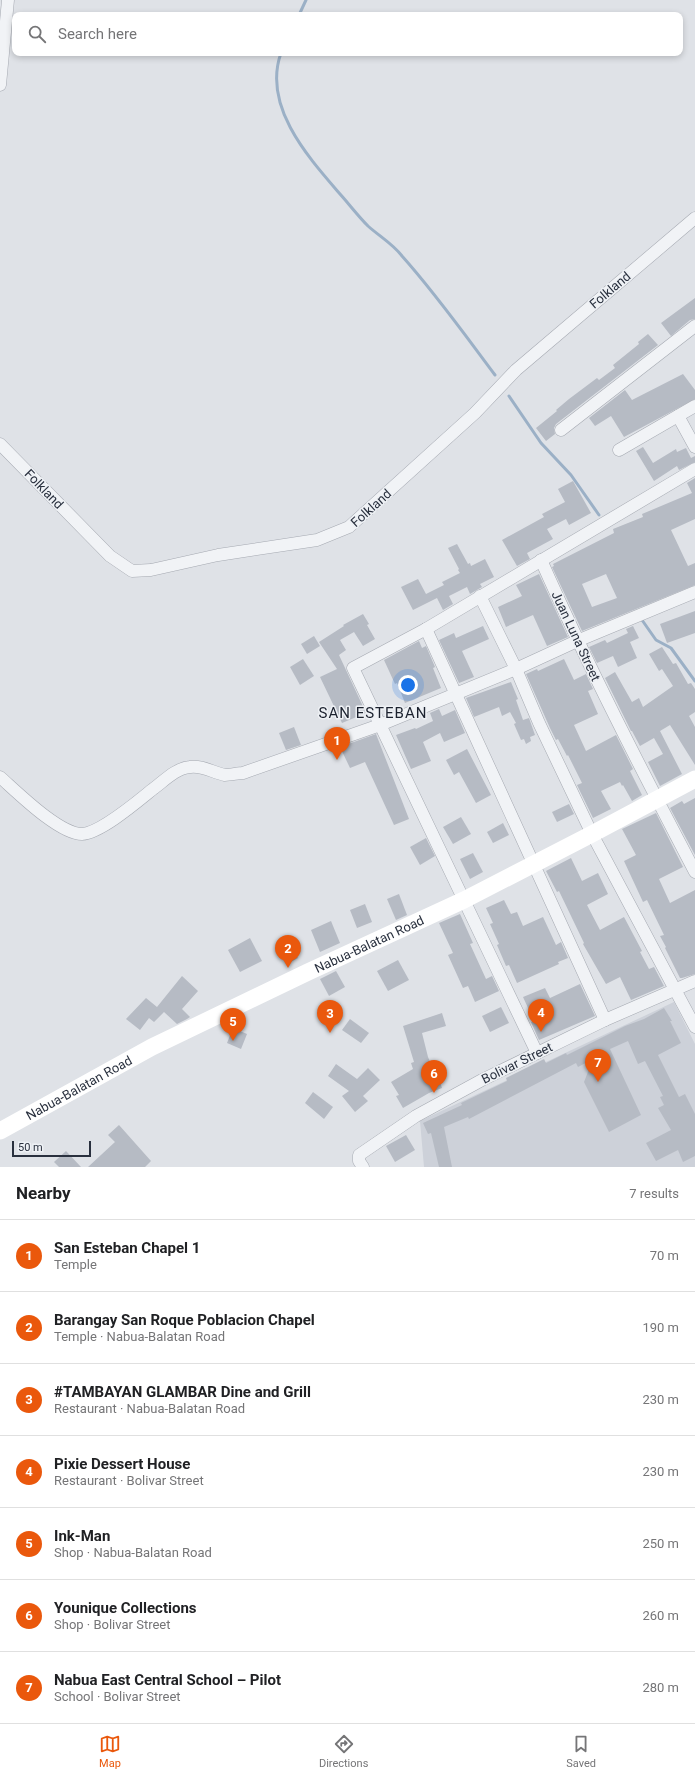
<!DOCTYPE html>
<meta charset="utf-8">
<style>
:root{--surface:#fff;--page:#f6f6f6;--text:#202124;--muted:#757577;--line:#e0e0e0;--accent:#ea580c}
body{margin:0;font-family:Roboto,sans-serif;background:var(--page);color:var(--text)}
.scale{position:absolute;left:12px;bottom:10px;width:79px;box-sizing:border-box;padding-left:4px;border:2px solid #29303e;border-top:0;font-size:11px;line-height:14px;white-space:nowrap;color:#29303e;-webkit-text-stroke:3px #eef1f5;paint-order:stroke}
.you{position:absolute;left:408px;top:685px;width:14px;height:14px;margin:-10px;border:3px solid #fff;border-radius:50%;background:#1a73e8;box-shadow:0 0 0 6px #1a73e833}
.badge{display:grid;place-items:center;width:26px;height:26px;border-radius:50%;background:var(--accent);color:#fff;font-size:13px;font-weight:700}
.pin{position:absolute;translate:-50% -33px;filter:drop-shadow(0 1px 2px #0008)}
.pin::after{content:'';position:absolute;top:21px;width:14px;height:12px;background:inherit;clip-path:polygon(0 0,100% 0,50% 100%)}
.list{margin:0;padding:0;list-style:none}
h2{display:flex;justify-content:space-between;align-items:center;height:52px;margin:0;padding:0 16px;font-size:17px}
h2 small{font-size:13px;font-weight:400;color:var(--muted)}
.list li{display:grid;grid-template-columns:26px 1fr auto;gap:12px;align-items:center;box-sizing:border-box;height:72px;padding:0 16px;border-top:1px solid var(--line)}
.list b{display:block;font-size:15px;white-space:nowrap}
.list p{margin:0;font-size:13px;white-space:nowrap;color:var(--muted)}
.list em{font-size:13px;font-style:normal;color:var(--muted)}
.icon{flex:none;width:22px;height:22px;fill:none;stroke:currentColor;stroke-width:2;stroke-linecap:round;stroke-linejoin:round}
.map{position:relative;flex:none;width:695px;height:1167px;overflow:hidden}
.search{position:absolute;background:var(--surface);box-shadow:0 2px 6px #0003;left:12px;right:12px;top:12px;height:44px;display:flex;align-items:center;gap:10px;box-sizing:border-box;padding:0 14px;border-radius:8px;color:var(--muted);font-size:15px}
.sheet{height:556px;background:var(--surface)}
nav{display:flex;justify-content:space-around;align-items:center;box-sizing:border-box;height:56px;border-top:1px solid var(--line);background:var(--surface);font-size:11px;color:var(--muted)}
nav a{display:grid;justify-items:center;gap:2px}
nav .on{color:var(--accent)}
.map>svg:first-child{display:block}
</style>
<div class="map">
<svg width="695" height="1167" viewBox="0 0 695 1167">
<rect width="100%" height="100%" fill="#dfe2e7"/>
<path fill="#cdd1d9" d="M674,1002l21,42v123h-271l-4,-46z"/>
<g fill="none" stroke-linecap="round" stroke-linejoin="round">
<g stroke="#9bb0c6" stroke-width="3">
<path d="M299,15l7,-15"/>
<path d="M281,53c-19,53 27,104 59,141 9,10 18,22 28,32 11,10 25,18 34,30 34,38 63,79 93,119"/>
<path d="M509,396l32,47 30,32 28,40"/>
<path d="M642,620l14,20 15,8 24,33"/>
</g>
</g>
<g fill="#b6bbc4" fill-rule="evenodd">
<path d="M695,298v21l-5,1 -19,16 -10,-13z"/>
<path d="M648,334l10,11 -102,79 -2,4 1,6 -9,7 -10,-13 21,-17 -1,-1 13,-11 28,-21 2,2 16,-12 -2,-3 26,-21 -1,-2z"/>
<path d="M683,374l12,16v9l-71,38 -13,-21 -16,10 -6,-8 36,-28 7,10z"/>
<path d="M643,447l10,16 23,-14 1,3 9,-4 5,10 4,-2v6l-16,8 -2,-4 -23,15 -18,-30z"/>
<path d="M695,478v41l-24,11 17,36 7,-3v22l-113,46 -30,-64 2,-1 -1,-2 61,-31 -1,-4 30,-12 -1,-3 50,-21 -5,-10zM606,574l11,24 -25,9 -10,-23z"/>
<path d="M573,481l18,32 -22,12 -3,-6 -19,10 6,10 -26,14 3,6 -13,7 -15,-26 42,-23 -2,-3 23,-12 -7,-13z"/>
<path d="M457,544l11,20 2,-1 1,3 14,-7 9,18 -14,7 2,3 -12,7 -3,-7 -18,9 4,8 -10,6 -6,-12 -24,12 -12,-23 17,-8 8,15 18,-9 -2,-3 18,-9 -2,-3 1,-1 -11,-21z"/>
<path d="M539,574l29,63 -21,9 -14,-31 -27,12 -8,-20 24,-11 -6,-11z"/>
<path d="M695,611v22l-28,10 -7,-19z"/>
<path d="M363,614l6,10 -2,1 8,14 -12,7 -9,-14 -14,8 6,10 -7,5 27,58 -24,10 -22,-46 17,-8 -18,-27 25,-16 -1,-1z"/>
<path d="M483,626l6,13 -27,12 12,26 -15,6 -20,-43 15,-7 2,5z"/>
<path d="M633,626l6,12 -9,4 7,16 -19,9 -5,-11 -16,7 -8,-16 16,-7 2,3 21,-10 -2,-4z"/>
<path d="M314,636l6,10 -13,8 -6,-10z"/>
<path d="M419,641l3,7 4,-2 9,21 -2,1 8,20 -36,15 -8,-20 -2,1 -11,-24z"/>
<path d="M662,647l11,17 3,-1 12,21 3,-1 4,6v23l-6,4 6,11v38l-25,-40 -10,6 22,43 -22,12 -12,-24 15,-8 -9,-16 -14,8 -8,-15h-1l-26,-53 10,-6 17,30 7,-4 4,9 30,-21 -11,-17 -3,2 -10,-17z"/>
<path d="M303,659l11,17 -14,9 -10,-18z"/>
<path d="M564,659l10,21 12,-6 7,15 -5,2 10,23 -24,11 12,26 30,-16 17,34 -3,2 12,24 -10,6 -9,-16 -1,1 -2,-4 -19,9 10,18 -18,9 -16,-33 5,-2 -14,-28 -1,1 -9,-17 -2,1 -6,-12 -24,-54 11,-5 1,2z"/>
<path d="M511,682l7,17 -2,1 7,20 6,-2 6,17 -5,2 1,4 -5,3 -2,-5 -3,1 -7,-16 2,-1 -6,-11 -8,4 -3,-9 -25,10 -8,-19z"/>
<path d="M439,709l3,7 13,-6 10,23 -21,9 -4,-9 -17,9 8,19 -20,8 -15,-34 19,-7 1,1 17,-8 -3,-8z"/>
<path d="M294,727l7,18 -15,5 -7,-17z"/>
<path d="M376,734l33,85 -15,6 -29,-63 -15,6 -10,-21z"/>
<path d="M467,749l24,46 -15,8 -17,-31 -5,3 -8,-15z"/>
<path d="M695,798v57l-25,-47 12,-7 2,3z"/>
<path d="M569,804l5,10 -17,8 -5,-10z"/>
<path d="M656,813l27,54 -24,12 11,24 25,-13v84l-13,4h-2l-15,-30 1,-1 -6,-11 4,-1 -17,-35 -4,2 -19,-41 12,-6 -14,-26z"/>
<path d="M461,817l10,17 -18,10 -10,-17z"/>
<path d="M503,823l6,12 -16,8 -6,-11z"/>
<path d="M426,838l9,18 -15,9 -10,-18z"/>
<path d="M473,853l10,19 -13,7 -10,-20z"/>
<path d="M571,858l11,23 16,-8 10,21 -21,11 13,25 24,-13 18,34 -2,1 9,17 5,-2 10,19 -33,14 -11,-23 -14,7 -23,-40 1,-1 -25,-52 -2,1 -11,-21z"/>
<path d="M399,894l8,21 -11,5 -9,-21z"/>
<path d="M504,900l7,14 6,-2 6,14 20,-9 13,28 5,-3 7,16 -10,4 1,2 -42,19 -8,-18 -3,1 -9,-21 2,-1 -9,-20 3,-1 -7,-15z"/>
<path d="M365,904l7,18 -15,6 -7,-18z"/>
<path d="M460,914l13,29 -3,1 16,35 6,-3 7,15 -24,11 -7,-16 -5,2 -15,-33 5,-2 -14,-30z"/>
<path d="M331,921l9,22 -20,9 -9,-22z"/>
<path d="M250,938l12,23 -22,11 -12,-22z"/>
<path d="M291,945l7,13 -9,5 -7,-13z"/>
<path d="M398,960l11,20 -21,11 -11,-20z"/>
<path d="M336,971l9,16 -16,9 -9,-17z"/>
<path d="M182,976l16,15 -16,18 8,8 -3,2 -10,5 -13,-12 -10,10 -5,-4 -9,12 -14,-11 20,-21 11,9z"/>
<path d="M580,984l15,32 -56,24 -8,-18 3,-1 -11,-24 22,-9 5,10z"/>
<path d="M501,1007l8,16 -19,9 -8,-16z"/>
<path d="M664,1008l8,13h-2l11,22 -23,12 21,42 6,-3 10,20v42l-12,6 -5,-12 -22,11 -10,-18 25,-13 -13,-22 6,-3 -4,-8 3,-1 -18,-35 -7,3 -10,-23 -18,8 31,66 -32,17 -25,-50 9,-23 -15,8 -2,-4 -107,56 -1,-2 -24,10 8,40h-13l-8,-34 -3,1 -5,-11 39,-18 -1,-2 46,-22 -1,-3 38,-19 2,4 20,-10 1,2 58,-29 19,-7z"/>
<path d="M442,1013l4,13 -24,7 6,24 7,16h2l5,15 -13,5 -26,15 -7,-12 3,-1 -8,-13 22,-13 -2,-6 3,-1 -11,-36z"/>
<path d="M350,1019l19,14 -8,10 -19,-13z"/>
<path d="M233,1028l14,6 -6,15 -14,-6z"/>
<path d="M336,1064l21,15 11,-11 12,12 -17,16 5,5 -13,11 -13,-16 7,-5 -21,-15z"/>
<path d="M313,1092l20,15 -9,12 -19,-16z"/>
<path d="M119,1125l32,36 -6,6h-57l27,-25 -7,-7z"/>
<path d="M406,1135l9,15 -20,12 -9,-16z"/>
<path d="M66,1151l15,16h-22l-5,-5z"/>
</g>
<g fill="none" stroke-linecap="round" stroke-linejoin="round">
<defs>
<g id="minor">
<path d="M0,85l8,-85"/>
<path d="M678,416l17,31"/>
<path d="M561,430l134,-104"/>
<path d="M0,444l110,112 22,15 19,-1 67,-15 99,-15 32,-13 126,-114 41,-43 179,-152"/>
<path d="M619,450l76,-44"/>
<path d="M541,560c47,106 100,209 154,312"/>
<path d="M480,596l36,73 23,54 53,111 103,193"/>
<path d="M426,629l179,391"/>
<path d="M0,777c17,15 59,57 82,57 19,-1 56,-33 71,-45 11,-8 23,-21 37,-22 12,-2 24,6 35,8 6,0 13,-2 18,-2l137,-48 136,-56 61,-28 118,-49"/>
<path d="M537,1053l-184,-385 73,-39 269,-160"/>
<path d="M363,1167l-4,-6v-6l57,-39 66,-36 123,-60 90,-39"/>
</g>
</defs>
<use href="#minor" stroke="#a5a9b1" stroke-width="13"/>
<use href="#minor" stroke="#f1f3f6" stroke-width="12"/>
<path stroke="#fff" stroke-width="17" id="s1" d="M0,1131l152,-84 156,-75 156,-72 128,-66 103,-55"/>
</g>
<g text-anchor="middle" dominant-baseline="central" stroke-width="3" stroke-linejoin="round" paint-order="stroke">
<g font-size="13" fill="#29303e" stroke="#eef1f5">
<text transform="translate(610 290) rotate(-40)">Folkland</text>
<text transform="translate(44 489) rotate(46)">Folkland</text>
<text transform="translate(371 508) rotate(-42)">Folkland</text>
<text transform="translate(576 636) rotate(65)">Juan Luna Street</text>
<text stroke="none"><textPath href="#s1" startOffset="414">Nabua-Balatan Road</textPath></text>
<text transform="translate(517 1063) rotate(-26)">Bolivar Street</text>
<text stroke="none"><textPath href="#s1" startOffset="90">Nabua-Balatan Road</textPath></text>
</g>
<g font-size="15" letter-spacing="1" fill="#1b212e" stroke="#eef1f5">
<text x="373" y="713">SAN ESTEBAN</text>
</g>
</g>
</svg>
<div class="scale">50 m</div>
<div class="you"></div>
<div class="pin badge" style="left:337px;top:760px">1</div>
<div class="pin badge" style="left:288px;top:968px">2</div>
<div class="pin badge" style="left:330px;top:1033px">3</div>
<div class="pin badge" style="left:541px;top:1032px">4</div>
<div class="pin badge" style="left:233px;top:1041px">5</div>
<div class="pin badge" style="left:434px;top:1093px">6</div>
<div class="pin badge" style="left:598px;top:1082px">7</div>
<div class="search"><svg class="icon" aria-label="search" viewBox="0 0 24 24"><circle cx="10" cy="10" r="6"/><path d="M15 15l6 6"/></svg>Search here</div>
</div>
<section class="sheet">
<h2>Nearby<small>7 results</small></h2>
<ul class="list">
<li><span class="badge">1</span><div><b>San Esteban Chapel 1</b><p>Temple</p></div><em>70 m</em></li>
<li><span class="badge">2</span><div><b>Barangay San Roque Poblacion Chapel</b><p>Temple · Nabua-Balatan Road</p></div><em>190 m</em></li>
<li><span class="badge">3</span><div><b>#TAMBAYAN GLAMBAR Dine and Grill</b><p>Restaurant · Nabua-Balatan Road</p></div><em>230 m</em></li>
<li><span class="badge">4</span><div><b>Pixie Dessert House</b><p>Restaurant · Bolivar Street</p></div><em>230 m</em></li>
<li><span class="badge">5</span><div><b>Ink-Man</b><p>Shop · Nabua-Balatan Road</p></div><em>250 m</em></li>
<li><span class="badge">6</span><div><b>Younique Collections</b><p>Shop · Bolivar Street</p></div><em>260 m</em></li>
<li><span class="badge">7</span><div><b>Nabua East Central School – Pilot</b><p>School · Bolivar Street</p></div><em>280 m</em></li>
</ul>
</section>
<nav>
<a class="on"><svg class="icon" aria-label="map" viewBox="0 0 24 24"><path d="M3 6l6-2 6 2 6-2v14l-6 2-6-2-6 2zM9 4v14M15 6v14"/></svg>Map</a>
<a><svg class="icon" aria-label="directions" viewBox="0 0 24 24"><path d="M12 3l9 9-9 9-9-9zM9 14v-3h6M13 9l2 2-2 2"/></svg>Directions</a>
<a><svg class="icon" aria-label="saved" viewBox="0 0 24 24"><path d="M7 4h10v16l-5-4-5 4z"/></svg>Saved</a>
</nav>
